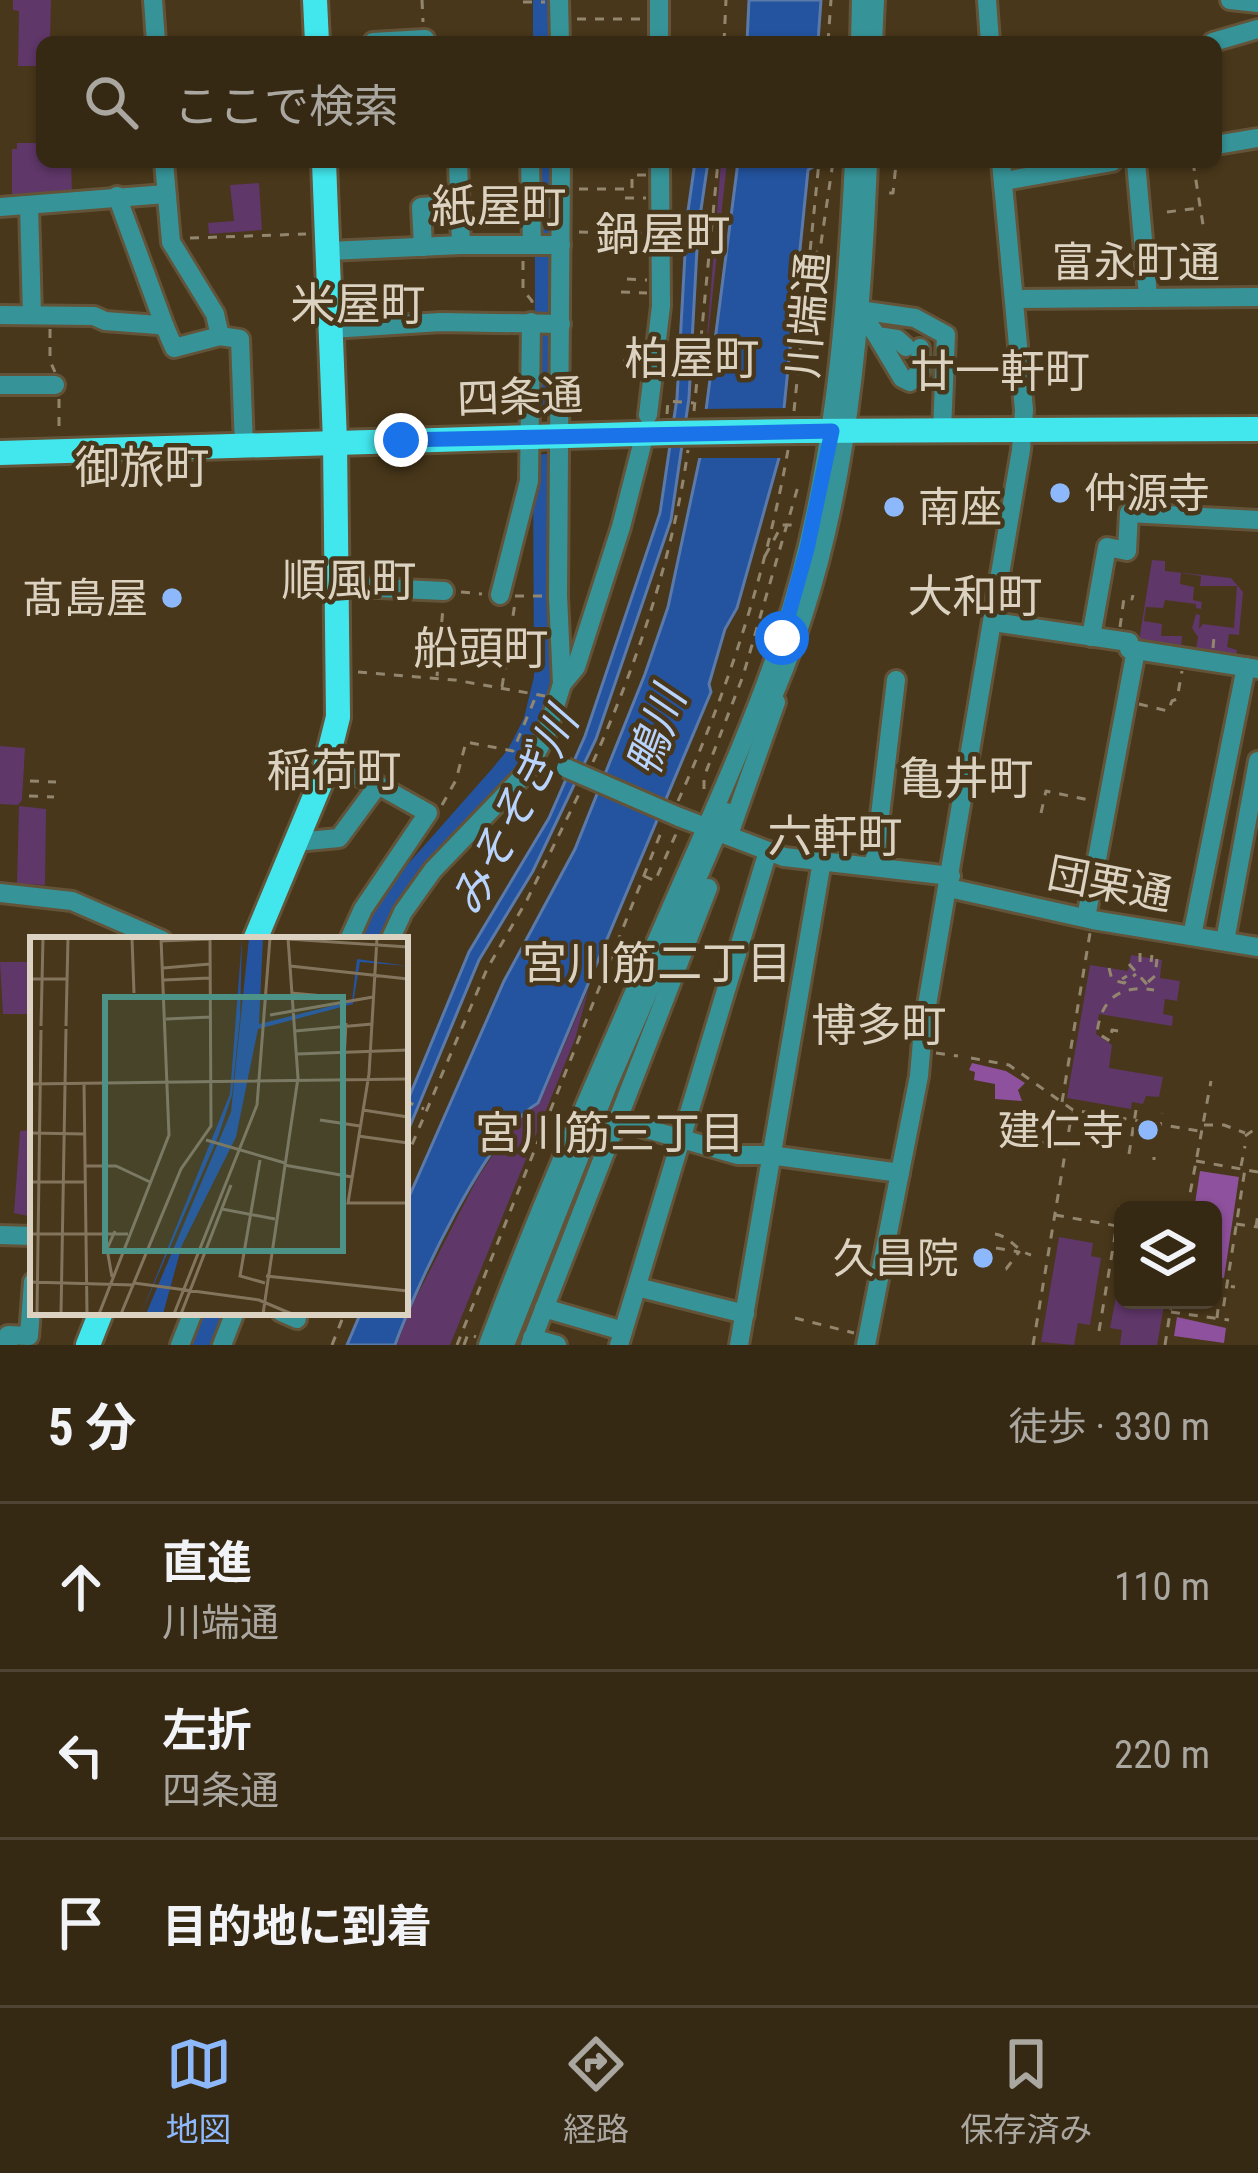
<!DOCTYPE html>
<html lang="ja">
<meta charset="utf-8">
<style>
:root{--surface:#362914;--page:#3d311d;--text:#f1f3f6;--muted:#aaa6a0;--line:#504534;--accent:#8db9fc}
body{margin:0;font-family:"Roboto Condensed","Noto Sans JP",sans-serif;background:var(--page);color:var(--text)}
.controls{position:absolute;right:36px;bottom:36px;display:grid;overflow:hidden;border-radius:18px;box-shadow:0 3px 9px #0004}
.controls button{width:108px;height:108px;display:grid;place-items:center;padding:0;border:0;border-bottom:3px solid var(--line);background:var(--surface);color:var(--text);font:60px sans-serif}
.stop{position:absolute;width:36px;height:36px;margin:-27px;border:9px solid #1a73e8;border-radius:50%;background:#fff}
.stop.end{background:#1a73e8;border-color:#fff;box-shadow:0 3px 12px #0008}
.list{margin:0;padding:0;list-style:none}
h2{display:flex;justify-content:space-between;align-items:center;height:156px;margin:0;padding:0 48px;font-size:51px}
h2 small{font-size:39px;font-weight:400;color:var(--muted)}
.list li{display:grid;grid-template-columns:78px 1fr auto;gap:36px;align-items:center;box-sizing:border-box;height:168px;padding:0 48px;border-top:3px solid var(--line)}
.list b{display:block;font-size:45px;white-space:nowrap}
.list p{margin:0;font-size:39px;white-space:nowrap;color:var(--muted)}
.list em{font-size:39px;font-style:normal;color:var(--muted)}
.icon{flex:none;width:66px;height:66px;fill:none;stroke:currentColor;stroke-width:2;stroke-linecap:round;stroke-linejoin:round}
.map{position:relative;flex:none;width:1258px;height:1345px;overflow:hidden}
.search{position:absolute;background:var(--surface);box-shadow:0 3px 9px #0004;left:36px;right:36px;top:36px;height:132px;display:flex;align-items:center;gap:30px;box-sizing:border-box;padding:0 42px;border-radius:18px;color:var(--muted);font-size:45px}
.sheet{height:660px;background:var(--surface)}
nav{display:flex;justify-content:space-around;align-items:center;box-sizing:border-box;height:168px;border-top:3px solid var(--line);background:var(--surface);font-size:33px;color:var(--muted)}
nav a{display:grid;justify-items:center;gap:6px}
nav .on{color:var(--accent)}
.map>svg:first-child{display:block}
</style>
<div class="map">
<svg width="1258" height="1345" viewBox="0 0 1258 1345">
<rect width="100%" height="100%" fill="#48371a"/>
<g fill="#5f3769" fill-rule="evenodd">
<path d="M13,0h38l-1,42h-8v24h-24l1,-55 -6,-1z"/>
<path d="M42,120v42h29l1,31 -60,8v-52h5v-6h23z"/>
<path d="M721,162h6l-23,212z"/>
<path d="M259,183l3,47 -53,4 -1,-11 26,-2 -4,-36z"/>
<path d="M1152,560l13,1v10l66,7 12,14 -4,43 -10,-1 -2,13 10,3 -1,10 -98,-13zM1181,573l20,3 -1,10h37l-3,42 -31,-4 -4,5 1,-14 -4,-1 -4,14 6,9 -2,12 -15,-2 1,-11h-21l1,-12 -18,-3 2,-14 17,1 2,-8 31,4v4l5,1 1,-7 -9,-2 1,-13 -14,-3z"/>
<path d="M0,746l25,2 -3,52 -4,5 -18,-1z"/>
<path d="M19,806l27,3 -1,76 -28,-1z"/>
<path d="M1131,955l31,5 -2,18 20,3 -3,20 -12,-2 -2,15 10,2 -1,10 -73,-12 -3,20 16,11 -3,23 54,9 -4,20 -13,-1 -3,8 -11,-2 -1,7 -64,-11 23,-133 38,6z"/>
<path d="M0,962h33v52h-30z"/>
<path d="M589,988l-14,51 -125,306h-53l11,-32 69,-134 43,-65 19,-10z"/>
<path d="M33,1130v87l-19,-4 6,-82z"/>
<path d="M1059,1237l34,6 -2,13 10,2 -11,67 -12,-2 -4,22 -33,-3z"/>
<path d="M1123,1261v39h42l-8,45h-37l2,-15 -12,-2z"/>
</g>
<g fill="#8e519d">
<path d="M972,1063l34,8 19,12 -7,7 4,11 -27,-2v-15l-21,-4 1,-8 -6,-2z"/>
<path d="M1200,1171l39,6 -15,101 -11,-2v-66h-19z"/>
<path d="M1177,1317l49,11 -2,15 -50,-7z"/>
</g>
<g fill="#24549f" stroke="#5b7aa9" stroke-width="3">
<path d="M749,0h72l-3,42h-71z"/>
<path d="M695,162h13l-10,68 -9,168 -18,122 -75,219 -63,132 -54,89 -74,178v-31l64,-155 80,-134 36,-82 75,-223 17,-115 10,-180z"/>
<path d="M738,162h83l-13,8 -29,288 -42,150 -12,21 -16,55 2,8 -173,411c-50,28 -123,185 -143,242h-48l14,-33h44v-106l99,-225 71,-132 70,-175 23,-67 32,-150z"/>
</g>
<path fill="#48371a" d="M792,408l-7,50h-91l7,-49z"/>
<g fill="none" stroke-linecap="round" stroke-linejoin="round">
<path stroke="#5b7aa9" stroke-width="4.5" d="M518,1345l46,-118"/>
<g stroke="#24549f" stroke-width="24">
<path d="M545,0v42"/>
<path d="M547,162v238"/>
<path d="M372,940l22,-42 106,-120 18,-22 17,-33 11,-45 -1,-212"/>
<path d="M204,1345l14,-33"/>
</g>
<defs>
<g id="minor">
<path d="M153,0l3,42"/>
<path d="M559,0l1,42"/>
<path d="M659,0v42"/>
<path d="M987,0l3,42"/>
<path d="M1230,0l28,3"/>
<path d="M373,42l52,-3"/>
<path d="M860,42l1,-42"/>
<path d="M873,42l2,-42"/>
<path d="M1213,42l45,-13"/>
<path d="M1216,145l42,-7"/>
<path d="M164,162l7,80 44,72 5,22 20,3 4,107"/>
<path d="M458,162l3,83"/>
<path d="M530,162l2,83"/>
<path d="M1136,162l12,134"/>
<path d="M1004,181l108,-19"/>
<path d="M117,196l48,131"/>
<path d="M29,205l3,110"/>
<path d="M0,207l166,-13"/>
<path d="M423,247l-2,-40 39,-3"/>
<path d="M329,251l132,-6h100"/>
<path d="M1015,299l243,-2"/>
<path d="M0,315l94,1 11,5 53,4 7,2 9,21 46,-12"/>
<path d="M331,329l110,-7 120,2"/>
<path d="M877,336l25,42 8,4 11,-12 -1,-22"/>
<path d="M906,347l-9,-8 -20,-3 -18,-26 56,8 31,17 -4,95"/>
<path d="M0,385h55"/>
<path d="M648,415l13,-109 -1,-144"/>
<path d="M337,586l107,5"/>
<path d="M500,595l29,-114 2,-159"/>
<path d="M993,622l136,20v7l7,1 122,19"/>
<path d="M1091,637l16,-90 20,4 2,-38 129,7"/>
<path d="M562,684l14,-17 45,-140 24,-94"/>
<path d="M765,714c80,-173 95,-364 103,-552"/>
<path d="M328,763l50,22"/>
<path d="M679,817l105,40 167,19"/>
<path d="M731,829l45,-127"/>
<path d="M296,842l43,-4 39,-53 50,28 -65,96 -14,31"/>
<path d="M874,866l22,-186"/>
<path d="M949,888l144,32 165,27"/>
<path d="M0,893l72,8 90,39"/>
<path d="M1086,918l50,-268"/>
<path d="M1192,936l54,-269"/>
<path d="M390,940l13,-28 30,-42 92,-96 21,-39 16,-51 -4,-88 3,-434"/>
<path d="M1225,941l33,-180"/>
<path d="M619,1121l119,34h32l130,18"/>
<path d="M0,1235l33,1"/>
<path d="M637,1287l108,27"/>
<path d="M544,1308l79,23"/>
<path d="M281,1312l16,7"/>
<path d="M532,1338l25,7"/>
<path d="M8,1345v-10l21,1 4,-54"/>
<path d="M180,1345l13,-33"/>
<path d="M222,1345l13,-33"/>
<path d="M488,1345c55,-148 120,-292 183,-437 39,-89 80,-178 111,-270 51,-155 64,-314 72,-476"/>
<path d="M505,1345l103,-260 118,-273"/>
<path d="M530,1345l178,-457"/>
<path d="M619,1345l149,-494"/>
<path d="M739,1345l83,-484"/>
<path d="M866,1345l53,-269 4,-47 98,-579 3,-40 -23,-248"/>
</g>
<g id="major">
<path d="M315,0l2,42"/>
<path d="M799,431l459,-2"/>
<path d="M0,453l669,-20"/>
<path d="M255,940l68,-163 15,-60 -3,-276 -11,-279"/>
<path d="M88,1345l13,-33"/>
</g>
</defs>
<use href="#minor" stroke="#635338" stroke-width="24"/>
<use href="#major" stroke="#635338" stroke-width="30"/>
<g stroke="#93866f" stroke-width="3" stroke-dasharray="9 9" stroke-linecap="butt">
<path d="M422,0l1,22"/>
<path d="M523,2h22"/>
<path d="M577,19h68"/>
<path d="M724,42l2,-42"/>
<path d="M828,42l3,-42"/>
<path d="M1193,162l11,69"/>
<path d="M884,163l12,1 -3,29h-6"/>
<path d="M579,189h53v-14h14"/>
<path d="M625,198h21"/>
<path d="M1167,212l32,-4"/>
<path d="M579,232l68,1"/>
<path d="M190,238l116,-4"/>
<path d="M617,250h30"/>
<path d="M811,257l9,-7 13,-88"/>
<path d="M523,261v29l9,11v7"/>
<path d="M627,279l20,1"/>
<path d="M621,292l26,1"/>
<path d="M50,329v32l5,11"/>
<path d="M623,361l16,2"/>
<path d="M59,399v32"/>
<path d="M694,411l24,-249"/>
<path d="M794,411l25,-249"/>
<path d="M667,414l1,-13 26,2"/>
<path d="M765,556l17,-31h14"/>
<path d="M461,592l21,2"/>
<path d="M515,596h27"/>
<path d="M1120,627l4,-29 8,1 1,-4"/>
<path d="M1213,648l1,-11"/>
<path d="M358,672l97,8 90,16"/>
<path d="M437,676l6,-68"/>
<path d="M502,687l13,-84"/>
<path d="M1139,704l29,7 4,-10 5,-2 5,-28"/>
<path d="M593,762c44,-98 80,-206 95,-312"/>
<path d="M30,781l26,1"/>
<path d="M704,789v-12l39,-101 56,-193"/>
<path d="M29,796l25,1"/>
<path d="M678,801c50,-110 89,-232 110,-351"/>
<path d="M442,805l14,-25 10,-38 47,9 23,-55"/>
<path d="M1041,813l5,-22 43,9"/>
<path d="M644,876l11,5 21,-47"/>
<path d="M1140,953v10"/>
<path d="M1151,962l1,-7"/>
<path d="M1129,964l21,24"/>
<path d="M1109,968l3,12 12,3 12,-9"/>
<path d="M1122,979l5,-3"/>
<path d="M1148,982l7,-6 2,-17"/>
<path d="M1118,1031l-6,-1 -2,11 -13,-8c4,-34 23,-49 57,-43"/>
<path d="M936,1053l22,3"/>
<path d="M971,1058l38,7 64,45 126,21"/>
<path d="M405,1101l19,8"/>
<path d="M1062,1102l28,-169"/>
<path d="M1204,1125h20l21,8"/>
<path d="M1159,1131l3,-18"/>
<path d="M1245,1136l13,-9"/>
<path d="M1037,1142l27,4"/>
<path d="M1129,1154l7,-44"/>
<path d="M1154,1160v-3"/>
<path d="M405,1161l82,-192 40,-69 53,-108"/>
<path d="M1196,1161l62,11"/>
<path d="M1241,1166l4,-20"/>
<path d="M1187,1210l24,-129"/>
<path d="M1055,1215l68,12"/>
<path d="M1236,1224l22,3"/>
<path d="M1256,1227l2,-14"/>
<path d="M995,1234c15,2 21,17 36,21"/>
<path d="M996,1248l23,4 -13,17 -8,-1"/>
<path d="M1213,1284l22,3"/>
<path d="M1171,1312l58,8"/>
<path d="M795,1318l59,15"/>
<path d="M1217,1318l1,-9 5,1 22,-141"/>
<path d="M1099,1331l21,-125"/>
<path d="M332,1345l13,-33"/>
<path d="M457,1345l205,-515"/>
<path d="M464,1345l4,-11 8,3"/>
<path d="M1033,1345l39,-233"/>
<path d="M1165,1345l7,-45"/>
</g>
<use href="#minor" stroke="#369498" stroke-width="18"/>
<use href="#major" stroke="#42e7ee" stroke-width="24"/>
<defs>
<path id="minor-bridge" d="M566,768l113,49"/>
<path id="major-bridge" d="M669,433l130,-2"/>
</defs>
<use href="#minor-bridge" stroke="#635338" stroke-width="24" stroke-linecap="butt"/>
<use href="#major-bridge" stroke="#635338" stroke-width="30" stroke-linecap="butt"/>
<use href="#minor-bridge" stroke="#369498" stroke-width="18"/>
<use href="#major-bridge" stroke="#42e7ee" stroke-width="24"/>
</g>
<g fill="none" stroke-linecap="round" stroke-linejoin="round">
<path stroke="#1a73e8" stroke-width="15" d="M401,440l431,-9 -25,118 -25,89"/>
</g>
<g fill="#8db9fc" stroke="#48371a" stroke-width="4.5">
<circle cx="1060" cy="493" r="12"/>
<circle cx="894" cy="507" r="12"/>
<circle cx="172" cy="598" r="12"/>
<circle cx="1148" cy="1130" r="12"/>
<circle cx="983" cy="1258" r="12"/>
</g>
<g text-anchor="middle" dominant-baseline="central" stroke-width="9" stroke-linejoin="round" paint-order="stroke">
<g font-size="42" fill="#dcd2c1" stroke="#48371a">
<text x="1136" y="262">富永町通</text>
<text transform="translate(808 315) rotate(-85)">川端通</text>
<text transform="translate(520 397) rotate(-2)">四条通</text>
<text transform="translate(1110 884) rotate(11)">団栗通</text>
</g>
<g font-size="42" fill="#dcd2c1" stroke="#48371a" text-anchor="end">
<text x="1084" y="493" text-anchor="start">仲源寺</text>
<text x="918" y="507" text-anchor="start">南座</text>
<text x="148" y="598">髙島屋</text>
<text x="1124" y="1130">建仁寺</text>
<text x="959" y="1258">久昌院</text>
</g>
<g font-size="45" fill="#dcd2c1" stroke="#48371a">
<text x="499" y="206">紙屋町</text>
<text x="663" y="234">鍋屋町</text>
<text x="358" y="304">米屋町</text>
<text x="692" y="358">柏屋町</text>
<text x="1000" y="371">廿一軒町</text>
<text x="142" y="467">御旅町</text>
<text x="349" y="580">順風町</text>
<text x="975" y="596">大和町</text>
<text x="481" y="648">船頭町</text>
<text x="334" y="770">稲荷町</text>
<text x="966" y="778">亀井町</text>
<text x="835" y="836">六軒町</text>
<text x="657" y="963">宮川筋二丁目</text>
<text x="879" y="1025">博多町</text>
<text x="610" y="1133">宮川筋三丁目</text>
</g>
<g font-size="45" font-style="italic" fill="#b8d3fd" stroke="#48371a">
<text transform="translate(656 732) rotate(-70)">鴨川</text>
<text transform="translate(514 812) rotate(-63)">みそそぎ川</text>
</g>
</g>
<g transform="translate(30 937)">
<rect width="378" height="378" fill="#48371a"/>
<path d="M212,1l-2,80 -8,77 -14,42 -77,177 89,-220zM219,1h14l-4,86 93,-23 5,-42 51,7 -48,-4 -7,42 -95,25 -22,108 -54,108 -19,69h-17l85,-202z" fill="#24549f"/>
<path fill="none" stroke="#83755d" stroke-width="3" d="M102,1l2,55M347,1l-8,136 -21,129h60M258,2l120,8M131,4l49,-2M260,29l118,13M133,31l47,-4M0,42h37M134,43l46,-2M261,56l55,5M240,78l103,-18M136,82l45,-2M11,89l2,-88M36,89l2,-88M265,94l77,-7M267,117l111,-4M313,141l3,-55M54,146l3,231M0,147l378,-5M333,173l45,7M290,183l40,6M0,196l55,1M328,199l50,7M176,203l79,23M230,223l-20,116 25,7M254,228l68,12M55,229h31l34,16M0,245h54M192,272l53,10M0,297h98M236,339l142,15M82,340l-5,-28 8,-18M0,345l103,3M104,346l125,17 33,14M7,377l4,-284M31,377l5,-285M69,377l70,-179 -8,-197M91,377l60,-145 30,-43 -1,-188M144,377l83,-209 13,-167M151,377l50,-129M233,377l35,-236 -10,-140"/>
<path fill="#4c9287" fill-opacity="0.15" stroke="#4c9287" stroke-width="6" d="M75,60h238v254h-238z"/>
<rect width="378" height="378" fill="none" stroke="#dcd2c1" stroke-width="6"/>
</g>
</svg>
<div class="controls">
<button><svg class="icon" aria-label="layers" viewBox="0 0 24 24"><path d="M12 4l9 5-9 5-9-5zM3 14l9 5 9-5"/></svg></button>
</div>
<div class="stop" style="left:782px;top:638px"></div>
<div class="stop end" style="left:401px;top:440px"></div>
<div class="search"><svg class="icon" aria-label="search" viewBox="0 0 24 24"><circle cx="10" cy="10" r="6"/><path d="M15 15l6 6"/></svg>ここで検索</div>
</div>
<section class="sheet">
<h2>5 分<small>徒歩 · 330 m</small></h2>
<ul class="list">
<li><svg class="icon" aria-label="ahead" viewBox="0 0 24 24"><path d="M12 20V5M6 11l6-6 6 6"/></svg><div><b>直進</b><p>川端通</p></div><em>110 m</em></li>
<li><svg class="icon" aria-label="left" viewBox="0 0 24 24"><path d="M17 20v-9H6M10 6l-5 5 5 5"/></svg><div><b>左折</b><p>四条通</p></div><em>220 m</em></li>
<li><svg class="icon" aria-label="arrive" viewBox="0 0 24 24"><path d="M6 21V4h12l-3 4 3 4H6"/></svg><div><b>目的地に到着</b></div></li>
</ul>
</section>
<nav>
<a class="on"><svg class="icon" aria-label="map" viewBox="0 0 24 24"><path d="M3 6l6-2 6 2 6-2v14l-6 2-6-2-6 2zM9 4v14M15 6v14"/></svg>地図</a>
<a><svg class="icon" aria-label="directions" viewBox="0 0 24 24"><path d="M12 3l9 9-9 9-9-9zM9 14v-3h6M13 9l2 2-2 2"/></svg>経路</a>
<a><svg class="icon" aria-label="saved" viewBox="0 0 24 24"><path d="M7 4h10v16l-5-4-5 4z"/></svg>保存済み</a>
</nav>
